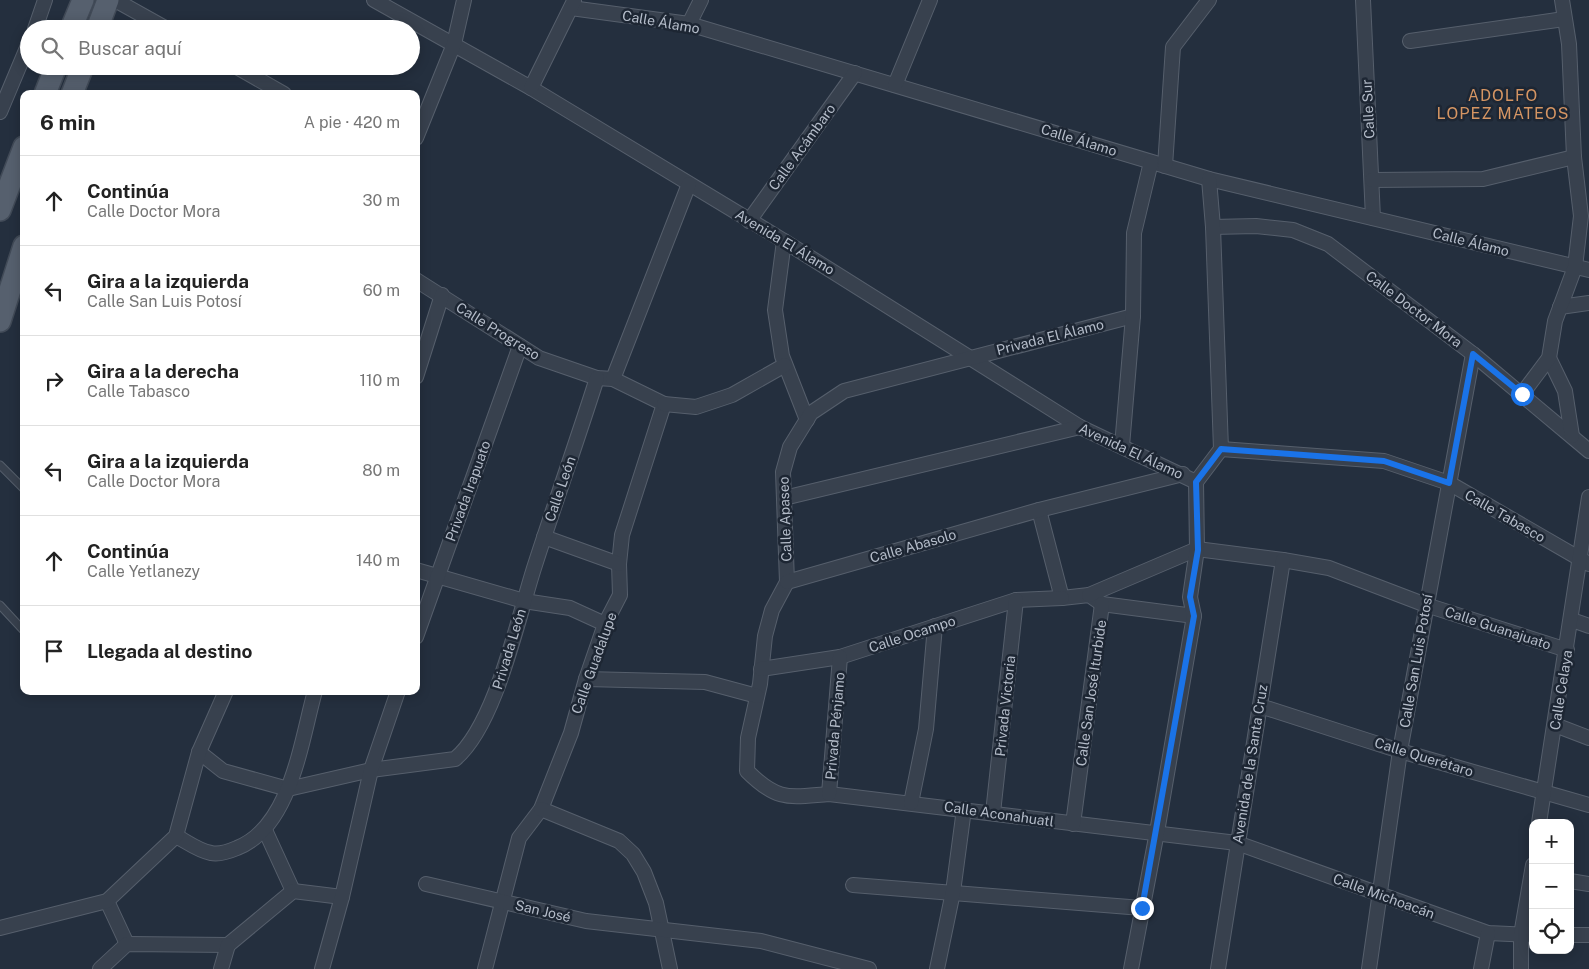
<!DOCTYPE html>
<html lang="es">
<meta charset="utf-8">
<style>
:root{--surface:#fff;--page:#f6f6f6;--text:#222;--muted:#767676;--line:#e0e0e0}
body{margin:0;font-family:"Public Sans",sans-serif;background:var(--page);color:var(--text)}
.controls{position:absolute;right:15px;bottom:15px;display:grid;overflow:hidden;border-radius:10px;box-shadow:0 2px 12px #0003}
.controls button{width:45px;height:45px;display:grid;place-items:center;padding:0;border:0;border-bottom:1px solid var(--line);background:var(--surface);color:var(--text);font:25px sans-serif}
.stop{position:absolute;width:15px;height:15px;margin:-11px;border:4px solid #1a73e8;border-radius:50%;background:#fff}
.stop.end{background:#1a73e8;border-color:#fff;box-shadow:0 1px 5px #0008}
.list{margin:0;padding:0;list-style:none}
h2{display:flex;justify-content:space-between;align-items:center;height:65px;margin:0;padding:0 20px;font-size:21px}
h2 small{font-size:16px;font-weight:400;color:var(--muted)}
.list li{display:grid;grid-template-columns:32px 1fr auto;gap:15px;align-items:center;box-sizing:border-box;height:90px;padding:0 20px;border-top:1px solid var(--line)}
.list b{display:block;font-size:19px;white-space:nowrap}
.list p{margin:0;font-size:16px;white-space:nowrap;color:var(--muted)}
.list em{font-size:16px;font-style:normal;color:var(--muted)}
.icon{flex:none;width:28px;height:28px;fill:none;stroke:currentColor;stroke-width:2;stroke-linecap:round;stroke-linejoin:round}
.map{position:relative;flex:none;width:1589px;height:969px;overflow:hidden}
.search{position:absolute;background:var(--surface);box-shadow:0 2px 12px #0003;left:20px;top:20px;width:400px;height:55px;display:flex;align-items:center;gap:12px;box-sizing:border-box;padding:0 18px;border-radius:28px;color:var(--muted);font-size:19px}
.panel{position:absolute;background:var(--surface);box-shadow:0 2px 12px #0003;left:20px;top:90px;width:400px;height:605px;border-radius:10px}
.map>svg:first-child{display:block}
</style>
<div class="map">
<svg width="1589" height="969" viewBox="0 0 1589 969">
<rect width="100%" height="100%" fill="#242f3e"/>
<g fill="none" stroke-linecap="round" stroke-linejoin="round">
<defs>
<g id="service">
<path d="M0,465l24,24"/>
<path d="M0,605l24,26"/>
</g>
<g id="minor">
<path d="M115,0l52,29"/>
<path d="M374,0l157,88 253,153 296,186 116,55"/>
<path d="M1363,0l10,218"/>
<path d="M571,8l118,16 520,155 380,91"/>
<path d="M689,24l12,-24"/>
<path d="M35,29l10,-29"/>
<path d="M1410,41l154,-22"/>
<path d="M235,66l49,28"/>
<path d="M895,85l35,-85"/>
<path d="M531,88l43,-87"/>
<path d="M0,112l29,-69"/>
<path d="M416,138l38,-94 10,-44"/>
<path d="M1165,166l8,-119 36,-47"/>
<path d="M1372,180l111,-1 91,-22"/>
<path d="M749,221l106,-148"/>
<path d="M1213,227l43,-1 37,4 35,14 145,110 116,97"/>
<path d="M784,241l-9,69 7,46 25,64"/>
<path d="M416,280l123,78 58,20 16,1 51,25 -42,131 -3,29 1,31 -15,29 -19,55 -15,54 -30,76 -22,29 -34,131"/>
<path d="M1560,307l29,-4"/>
<path d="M1133,316l-289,75 -33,22 -21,34 -7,25 4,110 -15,28 -7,26 -5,48 -12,54 -1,33c31,31 42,26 82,23l408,49 251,90 45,2"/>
<path d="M1549,358l16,33 7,45"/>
<path d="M416,377l26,-82"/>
<path d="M613,379l76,-195"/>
<path d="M1522,394l27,-36 6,-37 20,-54 6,-51 -7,-59 -5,-113 -7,-44"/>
<path d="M664,404l32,3 36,-12 53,-30"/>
<path d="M1122,446l11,-130 1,-83 17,-71"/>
<path d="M1221,449l163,12 65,22 140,81"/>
<path d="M784,498l296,-71"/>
<path d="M1039,510l23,88 27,-3 13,9 92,12"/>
<path d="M544,537l75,27"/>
<path d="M416,570l108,31 46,7 35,16"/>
<path d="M787,582l252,-72 144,-36"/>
<path d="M1089,595l108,-46 86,11 46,8 97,37 141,45"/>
<path d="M1572,620l17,6"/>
<path d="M416,637l104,-291"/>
<path d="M761,669l79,-12 176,-57 46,-2"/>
<path d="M586,679l119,3 52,14"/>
<path d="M1260,706l140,45 189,54"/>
<path d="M1555,725l34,13"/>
<path d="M199,752l24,19 65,18 83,-19 84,-11c41,-34 63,-142 80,-194 20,-62 42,-124 62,-187"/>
<path d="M829,794l11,-137"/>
<path d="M911,803l15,-74 9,-103"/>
<path d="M541,809l78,32 14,13 11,18 12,31 14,66"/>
<path d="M993,813l23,-213"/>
<path d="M1539,823l50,-326"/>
<path d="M1073,824l29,-220"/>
<path d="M265,830l28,61"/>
<path d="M176,836c11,6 23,15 35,17 8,2 19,-2 26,-5 54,-21 64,-107 78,-157"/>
<path d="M1570,881l19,3"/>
<path d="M426,884l160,37 175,20 108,28"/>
<path d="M853,885l289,23"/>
<path d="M107,901l20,43"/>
<path d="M0,928l107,-27 69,-65 23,-84 27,-61"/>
<path d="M1570,935h19"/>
<path d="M100,969l27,-25 101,1 65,-54 49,6"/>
<path d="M221,969l7,-24"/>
<path d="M322,969l20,-72 29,-127 27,-79"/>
<path d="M937,969l16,-77 11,-83"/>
<path d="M1131,969l26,-137 37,-216 -4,-19 7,-48 -1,-67 25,-33 -8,-222 -4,-48"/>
<path d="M1218,969l65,-409"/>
<path d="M1369,969l31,-218 73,-397"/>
<path d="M1481,969l7,-36"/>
<path d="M1521,969v-34l12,-70"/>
</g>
<g id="primary">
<path d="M71,29l12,-29"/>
<path d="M97,29l11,-29"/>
<path d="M45,94l11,-28"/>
<path d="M72,94l11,-28"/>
<path d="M0,210l24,-63"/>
<path d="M0,321l24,-75"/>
</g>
</defs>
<use href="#service" stroke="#565f6c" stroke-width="9"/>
<use href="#minor" stroke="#565f6c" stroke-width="16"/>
<use href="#primary" stroke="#414a57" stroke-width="24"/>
<use href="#service" stroke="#38414e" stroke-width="7"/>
<use href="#minor" stroke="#38414e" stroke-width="14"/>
<use href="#primary" stroke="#56606e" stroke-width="21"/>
</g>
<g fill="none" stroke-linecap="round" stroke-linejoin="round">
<path stroke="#1a73e8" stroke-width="6" d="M1142,908l52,-292 -4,-19 8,-47 -2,-68 25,-33 163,12 65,22 24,-129 49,40"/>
</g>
<g text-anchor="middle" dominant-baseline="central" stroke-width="5" stroke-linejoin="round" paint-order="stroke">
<g font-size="14" fill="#b4bcc9" stroke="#1d2633">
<text transform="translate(661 22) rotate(10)">Calle Álamo</text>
<text transform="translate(1368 109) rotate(-93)">Calle Sur</text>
<text transform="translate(1079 140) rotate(17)">Calle Álamo</text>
<text transform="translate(802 147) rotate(-54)">Calle Acámbaro</text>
<text transform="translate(785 242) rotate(31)">Avenida El Álamo</text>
<text transform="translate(1471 242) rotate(14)">Calle Álamo</text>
<text transform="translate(1414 309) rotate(37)">Calle Doctor Mora</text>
<text transform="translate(498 331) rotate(32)">Calle Progreso</text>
<text transform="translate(1050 337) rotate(-14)">Privada El Álamo</text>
<text transform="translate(1131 451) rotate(25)">Avenida El Álamo</text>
<text transform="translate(560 489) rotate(-71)">Calle León</text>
<text transform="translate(468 491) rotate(-70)">Privada Irapuato</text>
<text transform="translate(1505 516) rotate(30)">Calle Tabasco</text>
<text transform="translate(785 519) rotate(-92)">Calle Apaseo</text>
<text transform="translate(913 546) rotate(-16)">Calle Abasolo</text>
<text transform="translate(1498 628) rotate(18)">Calle Guanajuato</text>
<text transform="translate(912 634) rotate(-18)">Calle Ocampo</text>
<text transform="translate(509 649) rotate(-73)">Privada León</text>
<text transform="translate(1416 661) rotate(-80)">Calle San Luis Potosí</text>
<text transform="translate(594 663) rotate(-70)">Calle Guadalupe</text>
<text transform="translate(1561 690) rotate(-81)">Calle Celaya</text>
<text transform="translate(1091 693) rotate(-82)">Calle San José Iturbide</text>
<text transform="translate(1005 706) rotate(-84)">Privada Victoria</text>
<text transform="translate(835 726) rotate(-85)">Privada Pénjamo</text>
<text transform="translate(1424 757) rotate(17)">Calle Querétaro</text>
<text transform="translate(1250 764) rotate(-81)">Avenida de la Santa Cruz</text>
<text transform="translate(999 814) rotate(8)">Calle Aconahuatl</text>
<text transform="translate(1384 896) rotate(20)">Calle Michoacán</text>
<text transform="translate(543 911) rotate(13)">San José</text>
</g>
<g font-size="16" letter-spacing="1" fill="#d59563" stroke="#1d2633">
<text x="1503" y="95">ADOLFO<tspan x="1503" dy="18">LOPEZ MATEOS</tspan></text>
</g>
</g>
</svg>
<div class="controls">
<button>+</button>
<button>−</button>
<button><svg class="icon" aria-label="locate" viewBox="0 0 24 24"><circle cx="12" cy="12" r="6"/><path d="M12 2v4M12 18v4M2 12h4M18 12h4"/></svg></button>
</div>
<div class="stop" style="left:1522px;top:394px"></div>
<div class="stop end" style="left:1142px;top:908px"></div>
<div class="search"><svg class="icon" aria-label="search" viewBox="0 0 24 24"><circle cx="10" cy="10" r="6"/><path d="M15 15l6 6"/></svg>Buscar aquí</div>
<section class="panel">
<h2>6 min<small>A pie · 420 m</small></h2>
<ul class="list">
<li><svg class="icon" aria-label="ahead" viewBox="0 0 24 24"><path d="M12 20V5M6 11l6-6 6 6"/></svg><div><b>Continúa</b><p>Calle Doctor Mora</p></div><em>30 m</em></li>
<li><svg class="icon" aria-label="left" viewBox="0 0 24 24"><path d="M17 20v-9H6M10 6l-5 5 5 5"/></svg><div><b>Gira a la izquierda</b><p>Calle San Luis Potosí</p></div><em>60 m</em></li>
<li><svg class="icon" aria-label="right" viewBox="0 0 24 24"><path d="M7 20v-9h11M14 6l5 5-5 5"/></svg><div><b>Gira a la derecha</b><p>Calle Tabasco</p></div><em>110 m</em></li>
<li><svg class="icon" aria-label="left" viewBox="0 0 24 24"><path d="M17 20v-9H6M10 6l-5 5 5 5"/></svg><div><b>Gira a la izquierda</b><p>Calle Doctor Mora</p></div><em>80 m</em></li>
<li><svg class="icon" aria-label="ahead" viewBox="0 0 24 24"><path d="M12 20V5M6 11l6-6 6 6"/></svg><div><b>Continúa</b><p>Calle Yetlanezy</p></div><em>140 m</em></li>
<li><svg class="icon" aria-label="arrive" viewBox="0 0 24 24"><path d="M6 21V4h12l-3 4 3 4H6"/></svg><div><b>Llegada al destino</b></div></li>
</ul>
</section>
</div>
